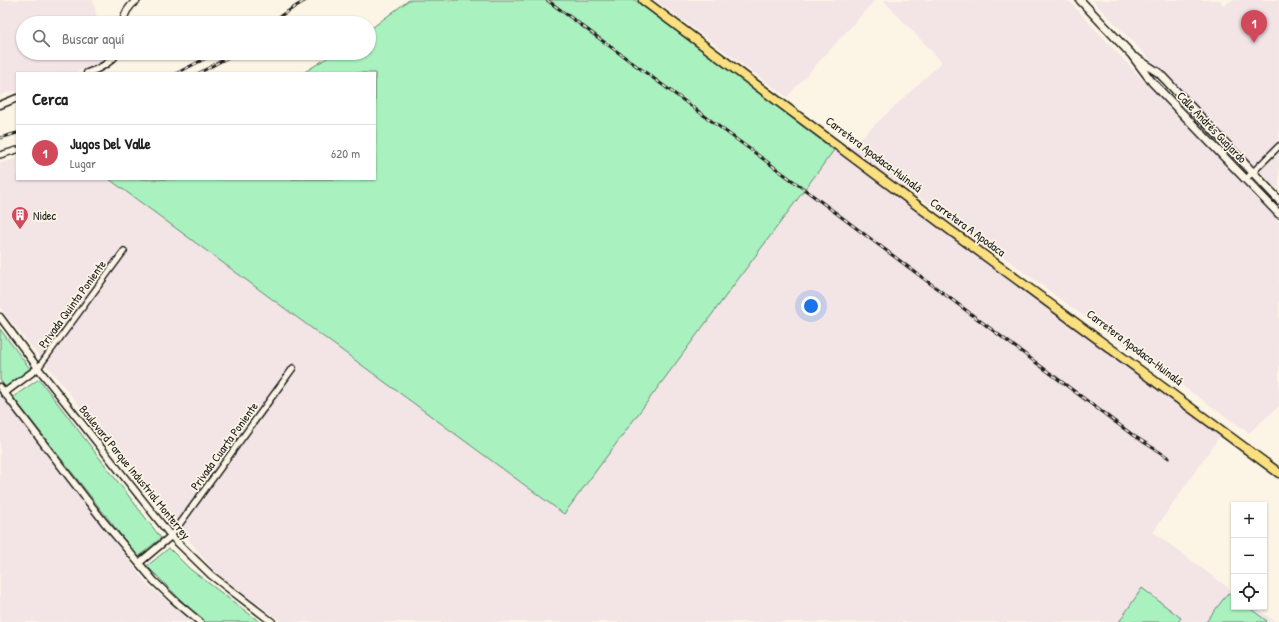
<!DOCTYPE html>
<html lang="es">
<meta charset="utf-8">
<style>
:root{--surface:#fff;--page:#f2f2f2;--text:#222;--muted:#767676;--line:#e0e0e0;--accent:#d1495b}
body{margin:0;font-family:"Patrick Hand",sans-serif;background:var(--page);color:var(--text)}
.controls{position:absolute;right:12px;bottom:12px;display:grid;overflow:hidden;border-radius:0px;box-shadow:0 1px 3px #0004}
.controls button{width:36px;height:36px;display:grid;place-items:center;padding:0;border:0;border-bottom:1px solid var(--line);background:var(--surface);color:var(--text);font:20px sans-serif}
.you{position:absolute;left:811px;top:306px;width:14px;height:14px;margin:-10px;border:3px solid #fff;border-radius:50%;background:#1a73e8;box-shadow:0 0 0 6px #1a73e833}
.badge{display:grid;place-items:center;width:26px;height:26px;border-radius:50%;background:var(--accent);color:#fff;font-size:13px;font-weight:700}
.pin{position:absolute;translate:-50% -33px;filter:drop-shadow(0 1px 2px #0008)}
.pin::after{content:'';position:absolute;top:21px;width:14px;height:12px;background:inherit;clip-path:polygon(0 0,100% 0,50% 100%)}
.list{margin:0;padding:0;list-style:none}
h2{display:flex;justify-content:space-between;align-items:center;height:52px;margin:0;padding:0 16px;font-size:17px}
h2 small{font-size:13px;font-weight:400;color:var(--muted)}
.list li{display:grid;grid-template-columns:26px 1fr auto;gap:12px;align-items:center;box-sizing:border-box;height:56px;padding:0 16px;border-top:1px solid var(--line)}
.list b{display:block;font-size:15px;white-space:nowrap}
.list p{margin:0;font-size:13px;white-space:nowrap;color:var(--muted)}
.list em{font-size:13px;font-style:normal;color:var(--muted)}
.icon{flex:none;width:22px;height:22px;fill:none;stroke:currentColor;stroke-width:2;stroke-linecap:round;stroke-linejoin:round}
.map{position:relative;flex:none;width:1279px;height:622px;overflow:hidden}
.search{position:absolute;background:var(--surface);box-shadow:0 1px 3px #0004;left:16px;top:16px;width:360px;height:44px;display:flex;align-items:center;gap:10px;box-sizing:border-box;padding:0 14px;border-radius:22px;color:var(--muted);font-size:15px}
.panel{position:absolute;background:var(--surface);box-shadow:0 1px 3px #0004;left:16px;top:72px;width:360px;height:108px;border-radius:0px}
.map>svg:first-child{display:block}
</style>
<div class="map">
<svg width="1279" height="622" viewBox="0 0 1279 622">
<rect width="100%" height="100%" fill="#fcf5e5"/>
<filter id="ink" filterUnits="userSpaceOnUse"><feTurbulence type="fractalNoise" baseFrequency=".025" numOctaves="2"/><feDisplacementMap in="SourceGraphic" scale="8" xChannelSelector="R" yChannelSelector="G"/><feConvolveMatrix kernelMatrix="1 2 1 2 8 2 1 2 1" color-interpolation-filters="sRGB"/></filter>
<g filter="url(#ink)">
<g fill="#f3e4e6">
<path d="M0,0h93l5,23h-75v30h80l2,7 -9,5 -22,8h-57v18l-11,2 -6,3z"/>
<path d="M655,0h220l-88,97z"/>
<path d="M883,0h178l9,2 70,75 81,81 58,64v184l-30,27 -182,-129 -93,-69 -125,-86 93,-87z"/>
<path d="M1092,0h128l3,6 9,-6h47v191z"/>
<path d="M834,150l388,283 -69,99 81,60v15h21l21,15h-994l-68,-51 -214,-263v-144l17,-6v21h92l455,335z"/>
<path d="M0,394l147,190 44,38h-191z"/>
</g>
<g fill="#a9f1bf" stroke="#62866e">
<path d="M409,0h226l199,150 -270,364 -455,-335h266v-106h-72l32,-20h34v-23z"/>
<path d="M0,329l31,41 -25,18 -6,-8z"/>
<path d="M39,379l122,159 -23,19 -125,-160z"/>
<path d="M169,548l21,21 70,53h-55l-6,-4 -52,-52z"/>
<path d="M1142,588l39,30 -3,4h-59z"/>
<path d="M1228,593l6,4v10h14l19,14 -1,1h-60z"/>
</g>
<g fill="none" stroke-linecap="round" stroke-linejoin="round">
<defs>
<g id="minor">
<path d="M0,155l17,-5"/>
<path d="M1246,179l33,-33"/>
<path d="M38,368l86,-117"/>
<path d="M171,536l122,-168"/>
</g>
<g id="tertiary">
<path d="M123,23c1,-10 6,-17 14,-23"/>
<path d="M87,73c13,-4 23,-10 31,-20"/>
<path d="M0,105l17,-7"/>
<path d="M0,317l38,51 133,168 40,39 61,47"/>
<path d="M0,387l104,135 50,59 21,20 25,21"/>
<path d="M4,393l34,-25"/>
<path d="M139,563l32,-27"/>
</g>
<g id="secondary">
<path d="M1080,0l51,54 21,28 127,132"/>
<path d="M1136,58l23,15 120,127"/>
</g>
<path id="primary" d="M643,0l307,230 329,243"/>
</defs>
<use href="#minor" stroke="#1c1c1c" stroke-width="8"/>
<use href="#tertiary" stroke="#1c1c1c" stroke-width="9"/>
<use href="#secondary" stroke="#1c1c1c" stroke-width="10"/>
<use href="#primary" stroke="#1c1c1c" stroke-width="11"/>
<use href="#minor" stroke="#fcf5e5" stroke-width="5"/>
<use href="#tertiary" stroke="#fcf5e5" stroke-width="6"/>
<use href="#secondary" stroke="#fcf5e5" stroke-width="7"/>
<use href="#primary" stroke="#fbe080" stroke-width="8"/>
<defs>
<g id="rail">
<path d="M547,0l257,189 330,247 35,22"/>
<path d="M269,23l37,-23"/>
<path d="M297,23l5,-2"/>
<path d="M177,73l39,-20"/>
<path d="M199,73l37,-20"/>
<path d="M0,138l17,-5"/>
</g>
</defs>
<use href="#rail" stroke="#1c1c1c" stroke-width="3"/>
<use href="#rail" stroke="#fcf5e5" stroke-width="1.5" stroke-dasharray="4.5" stroke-linecap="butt"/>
</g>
</g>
<defs>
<symbol id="building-pin" viewBox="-11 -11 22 30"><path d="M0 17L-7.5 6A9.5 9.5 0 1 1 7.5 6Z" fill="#d1495b" stroke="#fcf5e5"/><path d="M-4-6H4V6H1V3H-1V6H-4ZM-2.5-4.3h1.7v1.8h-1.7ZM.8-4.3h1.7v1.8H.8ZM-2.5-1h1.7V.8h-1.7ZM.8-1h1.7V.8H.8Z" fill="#fff"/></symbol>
</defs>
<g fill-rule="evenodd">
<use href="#building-pin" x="10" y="205" width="20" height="27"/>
</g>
<g text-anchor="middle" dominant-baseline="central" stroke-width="3.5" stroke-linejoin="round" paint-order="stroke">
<g font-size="12" fill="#1c1c1c" stroke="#fcf5e5">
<text transform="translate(1212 127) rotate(46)">Calle Andrés Guajardo</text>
<text transform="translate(874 154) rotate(37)">Carretera Apodaca-Huinalá</text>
<text transform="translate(968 227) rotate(36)">Carretera A Apodaca</text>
<text transform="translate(72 304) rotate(-54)">Privada Quinta Poniente</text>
<text transform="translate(1135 347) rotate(37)">Carretera Apodaca-Huinalá</text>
<text transform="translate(224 446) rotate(-54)">Privada Cuarta Poniente</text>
<text transform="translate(135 472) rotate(51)">Boulevard Parque Industrial Monterrey</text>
</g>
<g font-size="12" fill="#1c1c1c" stroke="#fcf5e5" text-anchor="start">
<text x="33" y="215">Nidec</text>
</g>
</g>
</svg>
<div class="controls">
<button>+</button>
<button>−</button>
<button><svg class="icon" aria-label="locate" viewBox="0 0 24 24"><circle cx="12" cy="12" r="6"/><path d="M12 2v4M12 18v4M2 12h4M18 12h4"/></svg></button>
</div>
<div class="you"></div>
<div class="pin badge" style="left:1254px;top:43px">1</div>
<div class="search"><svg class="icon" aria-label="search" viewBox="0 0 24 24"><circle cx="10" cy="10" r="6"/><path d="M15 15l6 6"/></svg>Buscar aquí</div>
<section class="panel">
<h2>Cerca<small></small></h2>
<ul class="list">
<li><span class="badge">1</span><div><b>Jugos Del Valle</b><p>Lugar</p></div><em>620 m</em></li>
</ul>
</section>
</div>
